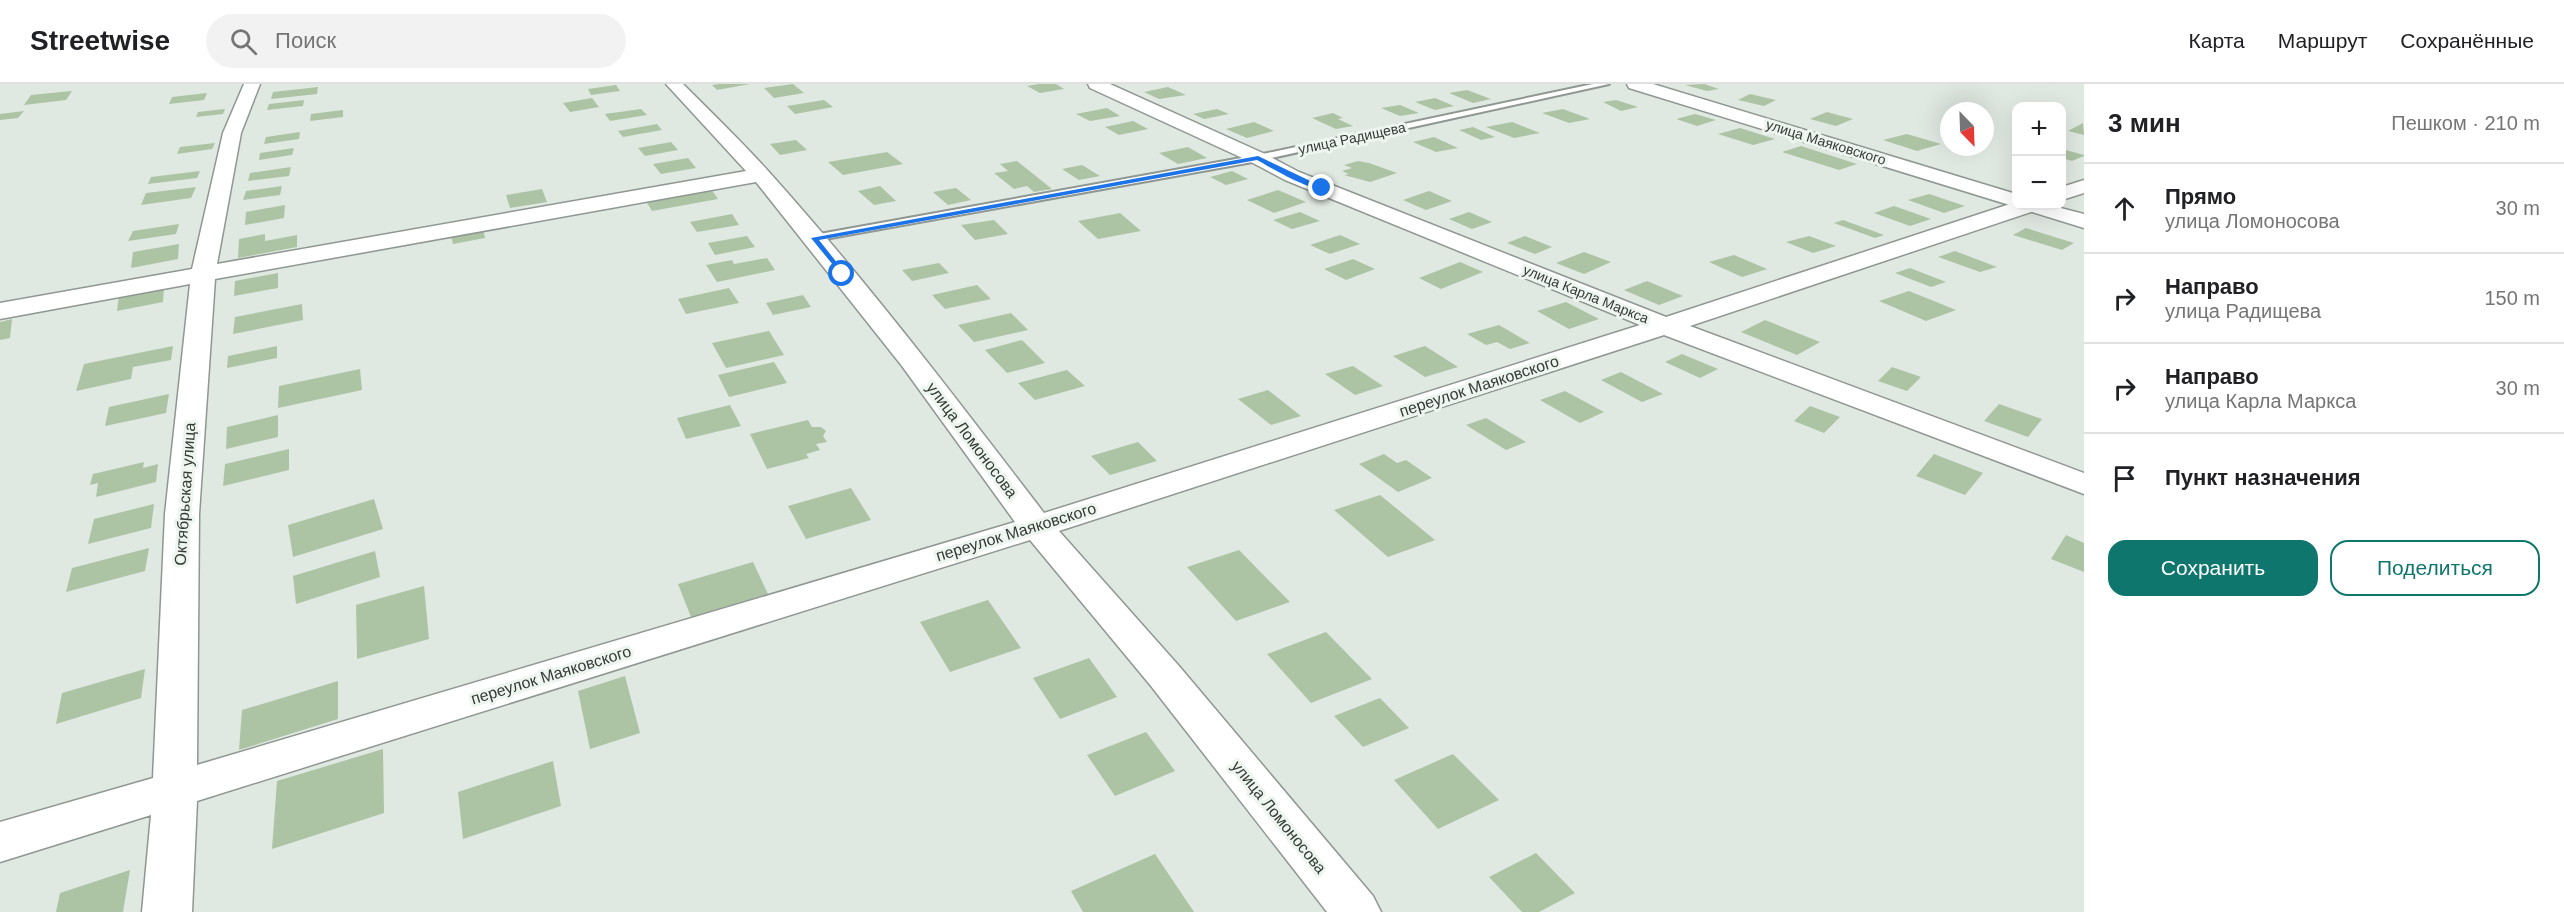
<!DOCTYPE html>
<html lang="ru">
<meta charset="utf-8">
<style>
:root{--surface:#fff;--page:#f2f2f2;--text:#202124;--muted:#757577;--line:#e0e0e0;--accent:#0f766e}
body{margin:0;font-family:Arial,sans-serif;background:var(--page);color:var(--text)}
.controls{position:absolute;right:18px;top:18px;display:grid;overflow:hidden;border-radius:12px;box-shadow:0 6px 24px #0002}
.controls button{width:54px;height:54px;display:grid;place-items:center;padding:0;border:0;border-bottom:2px solid var(--line);background:var(--surface);color:var(--text);font:30px sans-serif}
.compass{position:absolute;left:1940px;top:18px;width:54px;height:54px;border-radius:50%;background:var(--surface);box-shadow:0 6px 24px #0002;rotate:157deg}
.stop{position:absolute;width:18px;height:18px;margin:-14px;border:4px solid #1a73e8;border-radius:50%;background:#fff}
.stop.end{background:#1a73e8;border-color:#fff;box-shadow:0 2px 6px #0008}
.list{margin:0;padding:0;list-style:none}
h2{display:flex;justify-content:space-between;align-items:center;height:78px;margin:0;padding:0 24px;font-size:26px}
h2 small{font-size:20px;font-weight:400;color:var(--muted)}
.list li{display:grid;grid-template-columns:39px 1fr auto;gap:18px;align-items:center;box-sizing:border-box;height:90px;padding:0 24px;border-top:2px solid var(--line)}
.list b{display:block;font-size:22px;white-space:nowrap}
.list p{margin:0;font-size:20px;white-space:nowrap;color:var(--muted)}
.list em{font-size:20px;font-style:normal;color:var(--muted)}
.actions{display:flex;gap:12px;padding:18px 24px}
.actions a{flex:1;padding:14px 0;border:2px solid var(--accent);border-radius:18px;text-align:center;font-size:21px;color:var(--accent)}
.actions .main{background:var(--accent);color:#fff}
.icon{flex:none;width:33px;height:33px;fill:none;stroke:currentColor;stroke-width:2;stroke-linecap:round;stroke-linejoin:round}
.map{position:relative;flex:none;width:2084px;height:828px;overflow:hidden}
header{display:flex;align-items:center;gap:36px;box-sizing:border-box;height:84px;padding:0 30px;background:var(--surface);border-bottom:2px solid var(--line)}
header strong{font-size:28px}
nav{display:flex;gap:33px;margin-inline-start:auto;font-size:21px}
.search{width:420px;height:54px;background:var(--page);display:flex;align-items:center;gap:15px;box-sizing:border-box;padding:0 21px;border-radius:33px;color:var(--muted);font-size:22px}
main{display:flex}
aside{flex:1;background:var(--surface)}
.map>svg:first-child{display:block}
</style>
<header>
<strong>Streetwise</strong>
<div class="search"><svg class="icon" aria-label="search" viewBox="0 0 24 24"><circle cx="10" cy="10" r="6"/><path d="M15 15l6 6"/></svg>Поиск</div>
<nav><a>Карта</a><a>Маршрут</a><a>Сохранённые</a></nav>
</header>
<main>
<div class="map">
<svg width="2084" height="828" viewBox="0 0 2084 828">
<rect width="100%" height="100%" fill="#e0e8e2"/>
<g fill="#acc4a4">
<path d="M750,0l-33,6 -5,-5 7,-1z"/>
<path d="M793,0l11,9 -30,5 -10,-10z"/>
<path d="M1039,0h17l8,5 -24,4 -13,-7z"/>
<path d="M1704,0l15,5 -12,2 -22,-6z"/>
<path d="M616,1l4,6 -29,4 -3,-6z"/>
<path d="M318,3l-1,7 -46,5 2,-7z"/>
<path d="M1168,3l18,8 -27,4 -15,-7z"/>
<path d="M1467,6l24,9 -18,4 -24,-10z"/>
<path d="M72,7l-6,9 -42,5 7,-10z"/>
<path d="M207,9l-3,7 -35,4 3,-7z"/>
<path d="M1750,10l26,6 -12,6 -26,-6z"/>
<path d="M592,14l7,9 -29,5 -7,-9z"/>
<path d="M1435,14l19,8 -19,4 -20,-8z"/>
<path d="M304,16l-1,6 -36,4 2,-6z"/>
<path d="M824,16l9,7 -38,7 -8,-8z"/>
<path d="M1616,16l22,7 -17,4 -18,-9z"/>
<path d="M1400,21l19,8 -19,3 -19,-8z"/>
<path d="M1107,24l13,8 -30,5 -14,-7z"/>
<path d="M225,25l-2,5 -27,3 2,-5z"/>
<path d="M641,25l6,6 -37,6 -5,-7z"/>
<path d="M1217,25l12,5 -25,5 -11,-5z"/>
<path d="M1563,25l27,10 -21,4 -27,-10z"/>
<path d="M343,26v7l-33,4 1,-7z"/>
<path d="M24,27l-6,7 -18,2v-6z"/>
<path d="M1827,28l26,7 -17,7 -26,-7z"/>
<path d="M1333,29l10,5 -5,1 15,7 -17,3 -24,-11z"/>
<path d="M1695,30l21,6 -19,6 -21,-7z"/>
<path d="M1133,37l15,8 -29,6 -14,-8z"/>
<path d="M1254,38l20,9 -27,7 -21,-9z"/>
<path d="M1512,38l28,11 -26,5 -28,-11z"/>
<path d="M2083,39l1,12 -16,-4z"/>
<path d="M657,40l5,6 -39,7 -5,-6z"/>
<path d="M1473,43l22,10 -14,3 -22,-10z"/>
<path d="M1740,44l35,11 -22,6 -35,-11z"/>
<path d="M300,48l-1,7 -35,5 2,-7z"/>
<path d="M1907,50l34,10 -24,7 -34,-11z"/>
<path d="M1434,53l24,11 -22,4 -23,-10z"/>
<path d="M796,56l11,10 -27,5 -10,-11z"/>
<path d="M671,58l7,8 -33,6 -7,-8z"/>
<path d="M215,59l-3,6 -35,5 3,-7z"/>
<path d="M1801,62l56,18 -18,6 -57,-18z"/>
<path d="M1188,63l19,11 -29,6 -19,-11z"/>
<path d="M294,64l-2,7 -33,5 1,-7z"/>
<path d="M2062,65l22,6v1l-12,5 -10,-3z"/>
<path d="M887,68l16,12 -60,11 -15,-13z"/>
<path d="M688,74l8,10 -35,6 -8,-10z"/>
<path d="M1017,77l35,28 -18,3 -7,-6 -13,3 -20,-16 14,-2 -8,-7z"/>
<path d="M1358,77l11,2 28,10 -27,9 -26,-7 5,-1 -7,-3 10,-3 -8,-3z"/>
<path d="M1082,81l18,11 -21,4 -17,-11z"/>
<path d="M291,83l-2,9 -41,5 2,-8z"/>
<path d="M200,87l-3,7 -49,6 3,-7z"/>
<path d="M1232,87l16,8 -22,6 -16,-8z"/>
<path d="M282,102l-2,9 -37,5 3,-9z"/>
<path d="M709,102l9,13 -66,12 -8,-13z"/>
<path d="M880,102l16,15 -22,4 -16,-14z"/>
<path d="M196,103l-5,11 -50,7 5,-12z"/>
<path d="M956,104l15,12 -23,5 -15,-13z"/>
<path d="M542,105l5,13 -37,6 -4,-13z"/>
<path d="M1278,106l28,12 -32,11 -27,-13z"/>
<path d="M1429,107l23,10 -26,9 -23,-10z"/>
<path d="M1929,110l36,12 -21,7 -36,-13z"/>
<path d="M285,121l-1,13 -39,7 1,-13z"/>
<path d="M1894,122l37,13 -21,7 -36,-13z"/>
<path d="M1300,128l20,9 -28,8 -19,-9z"/>
<path d="M1469,128l23,10 -20,7 -23,-10z"/>
<path d="M1120,129l21,18 -43,8 -20,-18z"/>
<path d="M732,130l7,11 -42,7 -7,-10z"/>
<path d="M994,136l14,14 -33,6 -14,-15z"/>
<path d="M1843,136l41,15 -9,3 -41,-15z"/>
<path d="M179,140l-3,10 -48,7 5,-10z"/>
<path d="M482,140l3,14 -32,6 -2,-8z"/>
<path d="M2026,144l48,15 -12,7 -49,-15z"/>
<path d="M265,150v7l32,-6v12l-59,11 1,-19z"/>
<path d="M1340,151l20,9 -30,10 -20,-9z"/>
<path d="M747,152l8,11 -40,8 -7,-12z"/>
<path d="M1525,152l27,11 -17,7 -28,-11z"/>
<path d="M1809,152l27,10 -23,7 -27,-11z"/>
<path d="M179,160l-1,15 -47,9 2,-16z"/>
<path d="M1955,167l42,16 -17,5 -42,-15z"/>
<path d="M1584,168l27,10 -27,12 -28,-11z"/>
<path d="M1734,171l33,14 -25,8 -33,-15z"/>
<path d="M767,174l8,12 -58,12 -11,-17 26,-5 2,4z"/>
<path d="M1353,175l22,10 -29,11 -22,-11z"/>
<path d="M1460,178l23,10 -42,17 -22,-11z"/>
<path d="M939,179l10,10 -37,8 -10,-11z"/>
<path d="M1910,184l36,14 -15,5 -36,-14z"/>
<path d="M278,189v15l-44,8 1,-15z"/>
<path d="M1647,197l36,15 -24,9 -35,-15z"/>
<path d="M977,201l14,14 -46,10 -13,-14z"/>
<path d="M164,202l-1,16 -46,9 2,-16z"/>
<path d="M729,204l10,15 -53,11 -8,-15z"/>
<path d="M1909,207l47,19 -30,11 -47,-20z"/>
<path d="M803,211l8,12 -38,8 -7,-12z"/>
<path d="M1566,218l33,17 -30,10 -32,-18z"/>
<path d="M302,220l1,16 -70,14 2,-17z"/>
<path d="M1011,229l17,17 -54,12 -16,-17z"/>
<path d="M12,235l-2,19 -10,2v-18z"/>
<path d="M1765,236l55,22 -23,13 -56,-23z"/>
<path d="M1499,241l31,18 -20,6 -13,-7 -11,3 -19,-11z"/>
<path d="M769,247l15,24 -58,13 -14,-25z"/>
<path d="M1022,256l23,23 -38,10 -22,-23z"/>
<path d="M173,262l-2,14 -38,7 -2,12 -55,12 8,-27z"/>
<path d="M277,262v12l-50,10 1,-12z"/>
<path d="M1425,262l33,21 -33,10 -32,-21z"/>
<path d="M1682,270l36,15 -18,9 -35,-16z"/>
<path d="M774,278l13,21 -58,14 -11,-22z"/>
<path d="M1353,282l30,20 -28,9 -30,-21z"/>
<path d="M1892,283l29,10 -14,14 -29,-10z"/>
<path d="M360,285l2,21 -84,18 1,-22z"/>
<path d="M1067,286l18,16 -50,14 -17,-17z"/>
<path d="M1621,288l42,22 -21,8 -41,-22z"/>
<path d="M1268,306l33,26 -30,9 -33,-26z"/>
<path d="M1565,307l39,21 -24,11 -40,-23z"/>
<path d="M169,310l-3,19 -61,13 4,-19z"/>
<path d="M1999,320l43,15 -14,18 -44,-16z"/>
<path d="M730,321l11,21 -55,13 -9,-21z"/>
<path d="M1810,322l30,11 -16,16 -30,-12z"/>
<path d="M278,331v22l-52,12 1,-22z"/>
<path d="M1486,334l40,24 -20,8 -40,-25z"/>
<path d="M808,336l4,7h9l5,4 -3,5 4,6 -11,2 4,6 -14,4 3,4 -42,11 -17,-35z"/>
<path d="M1138,358l19,19 -47,14 -19,-19z"/>
<path d="M289,365v21l-66,16 2,-22z"/>
<path d="M1384,370l13,9 9,-3 26,18 -34,14 -39,-28z"/>
<path d="M1934,370l49,19 -18,22 -49,-19z"/>
<path d="M144,378l-1,6 15,-4 -2,18 -60,15 2,-14 -8,2 3,-11z"/>
<path d="M851,404l20,32 -65,19 -18,-33z"/>
<path d="M1380,411l55,45 -47,17 -54,-47z"/>
<path d="M374,415l9,30 -90,28 -5,-32z"/>
<path d="M154,420l-3,24 -63,16 6,-25z"/>
<path d="M2066,451l18,8v29l-33,-13z"/>
<path d="M149,464l-4,23 -79,21 6,-24z"/>
<path d="M1239,466l51,52 -54,19 -49,-54z"/>
<path d="M375,467l5,26 -84,27 -3,-28z"/>
<path d="M753,478l15,32 -77,23 -13,-33z"/>
<path d="M424,502l5,53 -72,20 -1,-54z"/>
<path d="M988,516l33,48 -71,24 -30,-50z"/>
<path d="M1326,548l46,47 -61,24 -44,-49z"/>
<path d="M1089,574l28,39 -57,22 -27,-41z"/>
<path d="M145,585l-4,29 -85,26 6,-31z"/>
<path d="M625,592l15,57 -50,16 -12,-58z"/>
<path d="M338,597v38l-99,31 3,-40z"/>
<path d="M1380,614l29,30 -46,19 -29,-31z"/>
<path d="M1146,648l29,39 -60,25 -28,-41z"/>
<path d="M383,665l1,64 -112,36 5,-68z"/>
<path d="M1453,670l46,46 -61,29 -44,-49z"/>
<path d="M553,677l8,45 -98,33 -5,-47z"/>
<path d="M1536,769l39,40 -36,19h-17l-33,-35z"/>
<path d="M1155,770l39,58h-111l-12,-21z"/>
<path d="M130,786l-7,42h-67l4,-19z"/>
</g>
<g fill="none" stroke-linecap="round" stroke-linejoin="round">
<defs>
<path id="service" d="M1593,0h16l-351,77 -444,80 -6,-3 6,-3 444,-80z"/>
<path id="minor" d="M244,0h16l-19,49 -24,131 529,-93 -80,-87h17c29,29 59,58 86,88 98,109 186,225 275,341l596,-188 -355,-145 -34,-18 -161,-74 -2,-4h22l155,70 34,18 367,145 350,-115v4h20l-2,5 -344,115 394,147v21l-420,-159 -605,196 120,135 194,230 8,16h-54l-176,-226 -121,-146 -833,261 -5,111h-50l9,-97 -151,47v-40l153,-44 12,-264 25,-230 -190,35v-16l192,-34 31,-136zM756,98l146,184 113,156 -818,243 2,-251 16,-235z"/>
<g id="tertiary">
<path d="M1627,0h26l363,110v12h37l31,8v14l-455,-140z"/>
<path d="M2084,96v13l-22,7v-13z"/>
</g>
</defs>
<use href="#service" stroke="#8f9792" stroke-width="4"/>
<use href="#minor" stroke="#8f9792" stroke-width="3"/>
<use href="#tertiary" stroke="#8f9792" stroke-width="3"/>
<use href="#service" fill="#fff" fill-rule="evenodd"/>
<use href="#minor" fill="#fff" fill-rule="evenodd"/>
<use href="#tertiary" fill="#fff" fill-rule="evenodd"/>
</g>
<path fill="#1a73e8" d="M1258,72l67,32c-13,5 -55,-21 -68,-28l-438,80 27,34 -4,2 -31,-38z"/>
<g text-anchor="middle" dominant-baseline="central" stroke-width="6" stroke-linejoin="round" paint-order="stroke">
<g font-size="14" fill="#363a37" stroke="#edf5ef">
<text transform="translate(1352 54) rotate(-12)">улица Радищева</text>
<text transform="translate(1826 58) rotate(17)">улица Маяковского</text>
<text transform="translate(1586 210) rotate(22)">улица Карла Маркса</text>
</g>
<g font-size="16" fill="#363a37" stroke="#edf5ef">
<text transform="translate(1479 302) rotate(-18)">переулок Маяковского</text>
<text transform="translate(972 356) rotate(53)">улица Ломоносова</text>
<text transform="translate(185 410) rotate(-86)">Октябрьская улица</text>
<text transform="translate(1016 448) rotate(-17)">переулок Маяковского</text>
<text transform="translate(551 591) rotate(-17)">переулок Маяковского</text>
<text transform="translate(1279 733) rotate(51)">улица Ломоносова</text>
</g>
</g>
</svg>
<div class="controls">
<button>+</button>
<button>−</button>
</div>
<svg class="compass" viewBox="-18 -18 36 36"><path d="M0-13l5 13h-10z" fill="#e53935"/><path d="M0 13l5-13h-10z" fill="#757577"/></svg>
<div class="stop" style="left:842px;top:190px"></div>
<div class="stop end" style="left:1322px;top:104px"></div>
</div>
<aside>
<h2>3 мин<small>Пешком · 210 m</small></h2>
<ul class="list">
<li><svg class="icon" aria-label="ahead" viewBox="0 0 24 24"><path d="M12 20V5M6 11l6-6 6 6"/></svg><div><b>Прямо</b><p>улица Ломоносова</p></div><em>30 m</em></li>
<li><svg class="icon" aria-label="right" viewBox="0 0 24 24"><path d="M7 20v-9h11M14 6l5 5-5 5"/></svg><div><b>Направо</b><p>улица Радищева</p></div><em>150 m</em></li>
<li><svg class="icon" aria-label="right" viewBox="0 0 24 24"><path d="M7 20v-9h11M14 6l5 5-5 5"/></svg><div><b>Направо</b><p>улица Карла Маркса</p></div><em>30 m</em></li>
<li><svg class="icon" aria-label="arrive" viewBox="0 0 24 24"><path d="M6 21V4h12l-3 4 3 4H6"/></svg><div><b>Пункт назначения</b></div></li>
</ul>
<div class="actions"><a class="main">Сохранить</a><a>Поделиться</a></div>
</aside>
</main>
